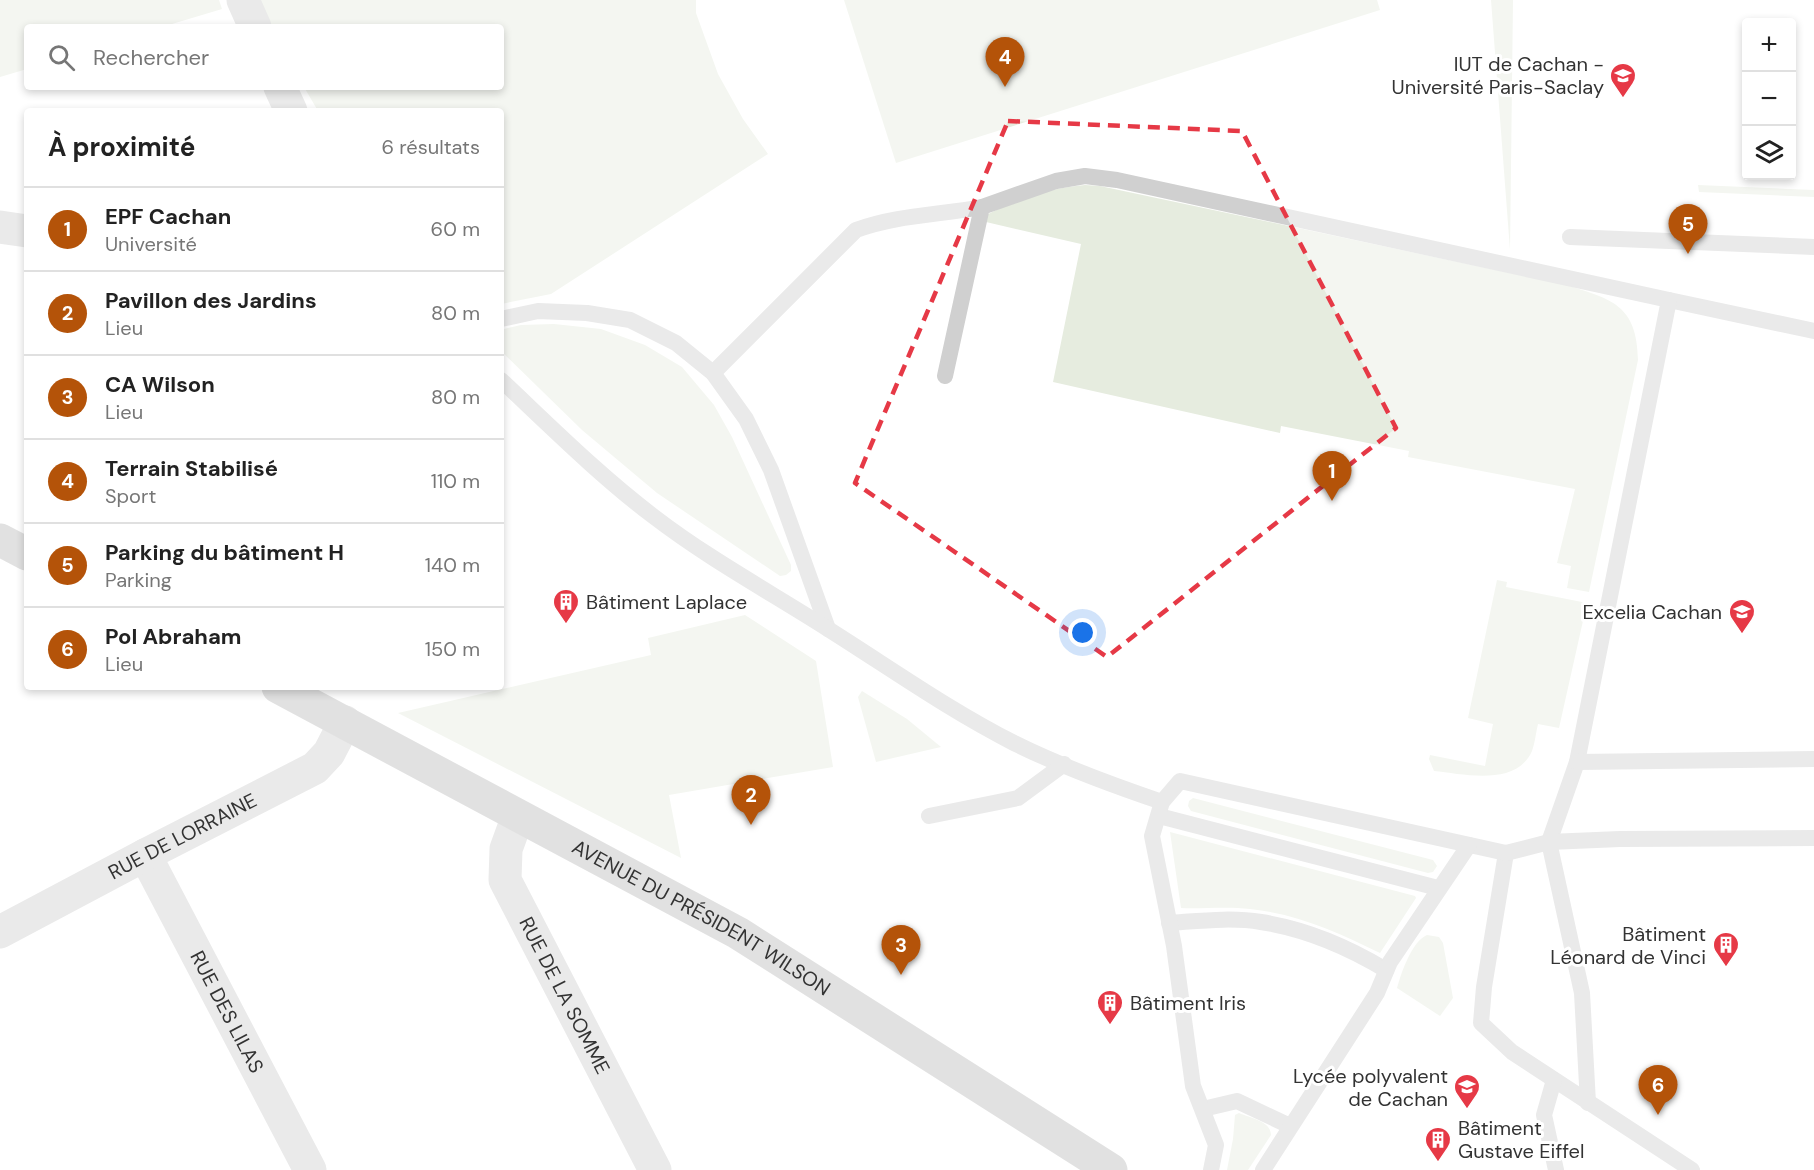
<!DOCTYPE html>
<html lang="fr">
<meta charset="utf-8">
<style>
:root{--surface:#fff;--page:#f6f6f6;--text:#222;--muted:#767676;--line:#e0e0e0;--accent:#b45309}
body{margin:0;font-family:"DM Sans",sans-serif;background:var(--page);color:var(--text)}
.controls{position:absolute;right:18px;top:18px;display:grid;overflow:hidden;border-radius:6px;box-shadow:0 3px 9px #0003}
.controls button{width:54px;height:54px;display:grid;place-items:center;padding:0;border:0;border-bottom:2px solid var(--line);background:var(--surface);color:var(--text);font:30px sans-serif}
.you{position:absolute;left:1083px;top:633px;width:21px;height:21px;margin:-15px;border:4px solid #fff;border-radius:50%;background:#1a73e8;box-shadow:0 0 0 9px #1a73e833}
.badge{display:grid;place-items:center;width:39px;height:39px;border-radius:50%;background:var(--accent);color:#fff;font-size:20px;font-weight:700}
.pin{position:absolute;translate:-50% -50px;filter:drop-shadow(0 2px 3px #0008)}
.pin::after{content:'';position:absolute;top:32px;width:21px;height:18px;background:inherit;clip-path:polygon(0 0,100% 0,50% 100%)}
.list{margin:0;padding:0;list-style:none}
h2{display:flex;justify-content:space-between;align-items:center;height:78px;margin:0;padding:0 24px;font-size:26px}
h2 small{font-size:20px;font-weight:400;color:var(--muted)}
.list li{display:grid;grid-template-columns:39px 1fr auto;gap:18px;align-items:center;box-sizing:border-box;height:84px;padding:0 24px;border-top:2px solid var(--line)}
.list b{display:block;font-size:22px;white-space:nowrap}
.list p{margin:0;font-size:20px;white-space:nowrap;color:var(--muted)}
.list em{font-size:20px;font-style:normal;color:var(--muted)}
.icon{flex:none;width:33px;height:33px;fill:none;stroke:currentColor;stroke-width:2;stroke-linecap:round;stroke-linejoin:round}
.map{position:relative;flex:none;width:1814px;height:1170px;overflow:hidden}
.search{position:absolute;background:var(--surface);box-shadow:0 3px 9px #0003;left:24px;top:24px;width:480px;height:66px;display:flex;align-items:center;gap:15px;box-sizing:border-box;padding:0 21px;border-radius:6px;color:var(--muted);font-size:22px}
.panel{position:absolute;background:var(--surface);box-shadow:0 3px 9px #0003;left:24px;top:108px;width:480px;height:582px;border-radius:6px}
.map>svg:first-child{display:block}
</style>
<div class="map">
<svg width="1814" height="1170" viewBox="0 0 1814 1170">
<rect width="100%" height="100%" fill="#fff"/>
<g fill="#e6ecdf">
<path d="M0,0h219l3,9 -60,18h-135v42l-27,8z"/>
<path d="M257,0h439v13l22,61 25,45 25,35 -217,140 -50,10v-193h-183l-14,-24h197v-60h-230z"/>
<path d="M844,0h533l3,10 -484,153z"/>
<path d="M1491,0h22l-3,250z"/>
<path d="M1085,185l15,1 466,99c46,14 71,20 72,75l-49,232 -22,-4 4,-22 -14,-3 18,-74 -167,-32 1,-6 -128,-25 -1,7 -227,-51 28,-138 -95,-22v-7c31,-16 64,-27 99,-30z"/>
<path d="M1698,185l116,5v7l-115,-5z"/>
<path d="M554,324l47,5 44,16 37,22 32,38 18,32 59,128v6l-5,4 -6,1 -123,-83 -75,-63 -81,-79v-14l3,-8 17,-4z"/>
<path d="M1497,580l10,2 -1,5 81,16 -28,125 -21,-4c-2,8 -3,19 -6,27 -16,36 -68,23 -98,20l-5,-12 1,-4 55,11 8,-42 -25,-6z"/>
<path d="M745,615l71,46 17,106 -164,28 12,63 -283,-145 253,-58 -3,-17z"/>
<path d="M862,691l45,28 34,28 -65,15 -18,-65z"/>
<path d="M1193,798l240,62 4,6 -4,6 -5,1 -237,-62 -3,-5 1,-5z"/>
<path d="M1170,832l245,64 1,2 -36,55c-43,-21 -82,-39 -130,-44 -23,-3 -47,0 -69,-1z"/>
<path d="M1427,935l12,2 4,6 10,55 -13,18 -43,-28c4,-15 15,-47 30,-53z"/>
<path d="M1239,1113c11,5 32,8 32,22l-23,35h-21l6,-31 2,-24z"/>
</g>
<g fill="none" stroke-linecap="round" stroke-linejoin="round">
<g stroke="#d0d0d0" stroke-width="16">
<path d="M1570,237l244,10"/>
<path d="M1669,300l145,31"/>
<path d="M501,319l37,-8 49,2 43,7 46,23 37,30 33,46 25,51 57,159"/>
<path d="M713,373l143,-143c40,-15 84,-15 126,-23"/>
<path d="M945,376l37,-169 74,-26 29,-5 32,4 552,120 -92,462 -28,80 33,151 6,110"/>
<path d="M501,380c50,47 98,95 152,136 56,43 117,76 175,113 62,39 121,81 186,114 46,23 98,42 148,59"/>
<path d="M1577,762l237,-3"/>
<path d="M929,816l89,-18 46,-34"/>
<path d="M1159,816l279,72"/>
<path d="M1506,853l-22,134 -3,36 31,29 180,118"/>
<path d="M1169,923c30,-2 62,-6 92,-1 45,7 87,25 125,48"/>
<path d="M1554,1080l-10,35 12,55"/>
<path d="M1203,1109l34,-8 53,25"/>
<path d="M1211,1170l5,-25 -23,-59 -19,-140 -22,-110 10,-34 18,-21 326,72 43,-11 71,-3 194,-1"/>
<path d="M1263,1170l114,-177 13,-31 79,-117"/>
</g>
<g stroke="#d0d0d0" stroke-width="33">
<path d="M243,0l12,27"/>
<path d="M280,87l11,24"/>
<path d="M0,227l27,4"/>
<path id="s1" d="M518,816l-12,33 -1,31 150,290"/>
<path id="s2" d="M145,855l165,315"/>
<path id="s3" d="M0,932l145,-77 170,-87 14,-15 16,-31"/>
</g>
<g stroke="#bdbdbd" stroke-width="33">
<path d="M0,540l27,14"/>
<path id="s4" d="M278,687l460,246 373,237"/>
</g>
</g>
<path d="M0 0H1814V1170H0ZM1008,121l234,10 154,297 -289,229 -252,-174z" fill="#fff" fill-opacity=".55" fill-rule="evenodd"/>
<path fill="none" stroke="#e63946" stroke-width="4.5" stroke-dasharray="12 8" stroke-linejoin="round" d="M1008,121l234,10 154,297 -289,229 -252,-174z"/>
<defs>
<symbol id="university-pin" viewBox="-11 -11 22 30"><path d="M0 17L-7.5 6A9.5 9.5 0 1 1 7.5 6Z" fill="#e63946" stroke="#fff"/><path d="M0-5L7-2L0 1L-7-2ZM-4 1L0 2.5L4 1V4Q0 6-4 4Z" fill="#fff"/></symbol>
<symbol id="building-pin" viewBox="-11 -11 22 30"><path d="M0 17L-7.5 6A9.5 9.5 0 1 1 7.5 6Z" fill="#e63946" stroke="#fff"/><path d="M-4-6H4V6H1V3H-1V6H-4ZM-2.5-4.3h1.7v1.8h-1.7ZM.8-4.3h1.7v1.8H.8ZM-2.5-1h1.7V.8h-1.7ZM.8-1h1.7V.8H.8Z" fill="#fff"/></symbol>
<symbol id="school-pin" viewBox="-11 -11 22 30"><path d="M0 17L-7.5 6A9.5 9.5 0 1 1 7.5 6Z" fill="#e63946" stroke="#fff"/><path d="M0-5L7-2L0 1L-7-2ZM-4 1L0 2.5L4 1V4Q0 6-4 4Z" fill="#fff"/></symbol>
</defs>
<g fill-rule="evenodd">
<use href="#university-pin" x="1608" y="61" width="30" height="40"/>
<use href="#building-pin" x="551" y="587" width="30" height="40"/>
<use href="#university-pin" x="1727" y="597" width="30" height="40"/>
<use href="#building-pin" x="1711" y="930" width="30" height="40"/>
<use href="#building-pin" x="1095" y="988" width="30" height="40"/>
<use href="#school-pin" x="1452" y="1072" width="30" height="40"/>
<use href="#building-pin" x="1423" y="1125" width="30" height="40"/>
</g>
<g text-anchor="middle" dominant-baseline="central" stroke-width="6" stroke-linejoin="round" paint-order="stroke">
<g font-size="20" fill="#333" stroke="#fff" text-anchor="end">
<text x="1604" y="64">IUT de Cachan -<tspan x="1604" dy="23">Université Paris-Saclay</tspan></text>
<text x="586" y="602" text-anchor="start">Bâtiment Laplace</text>
<text x="1722" y="612">Excelia Cachan</text>
<text x="1706" y="934">Bâtiment<tspan x="1706" dy="23">Léonard de Vinci</tspan></text>
<text x="1130" y="1003" text-anchor="start">Bâtiment Iris</text>
<text x="1448" y="1076">Lycée polyvalent<tspan x="1448" dy="23">de Cachan</tspan></text>
<text x="1458" y="1128" text-anchor="start">Bâtiment<tspan x="1458" dy="23">Gustave Eiffel</tspan></text>
</g>
<g font-size="20" fill="#333" stroke="#fff">
<text stroke="none"><textPath href="#s3" startOffset="206">RUE DE LORRAINE</textPath></text>
<text stroke="none"><textPath href="#s4" startOffset="482">AVENUE DU PRÉSIDENT WILSON</textPath></text>
<text stroke="none"><textPath href="#s1" startOffset="196">RUE DE LA SOMME</textPath></text>
<text stroke="none"><textPath href="#s2" startOffset="177">RUE DES LILAS</textPath></text>
</g>
</g>
</svg>
<div class="controls">
<button>+</button>
<button>−</button>
<button><svg class="icon" aria-label="layers" viewBox="0 0 24 24"><path d="M12 4l9 5-9 5-9-5zM3 14l9 5 9-5"/></svg></button>
</div>
<div class="you"></div>
<div class="pin badge" style="left:1332px;top:501px">1</div>
<div class="pin badge" style="left:751px;top:825px">2</div>
<div class="pin badge" style="left:901px;top:975px">3</div>
<div class="pin badge" style="left:1005px;top:87px">4</div>
<div class="pin badge" style="left:1688px;top:254px">5</div>
<div class="pin badge" style="left:1658px;top:1115px">6</div>
<div class="search"><svg class="icon" aria-label="search" viewBox="0 0 24 24"><circle cx="10" cy="10" r="6"/><path d="M15 15l6 6"/></svg>Rechercher</div>
<section class="panel">
<h2>À proximité<small>6 résultats</small></h2>
<ul class="list">
<li><span class="badge">1</span><div><b>EPF Cachan</b><p>Université</p></div><em>60 m</em></li>
<li><span class="badge">2</span><div><b>Pavillon des Jardins</b><p>Lieu</p></div><em>80 m</em></li>
<li><span class="badge">3</span><div><b>CA Wilson</b><p>Lieu</p></div><em>80 m</em></li>
<li><span class="badge">4</span><div><b>Terrain Stabilisé</b><p>Sport</p></div><em>110 m</em></li>
<li><span class="badge">5</span><div><b>Parking du bâtiment H</b><p>Parking</p></div><em>140 m</em></li>
<li><span class="badge">6</span><div><b>Pol Abraham</b><p>Lieu</p></div><em>150 m</em></li>
</ul>
</section>
</div>
